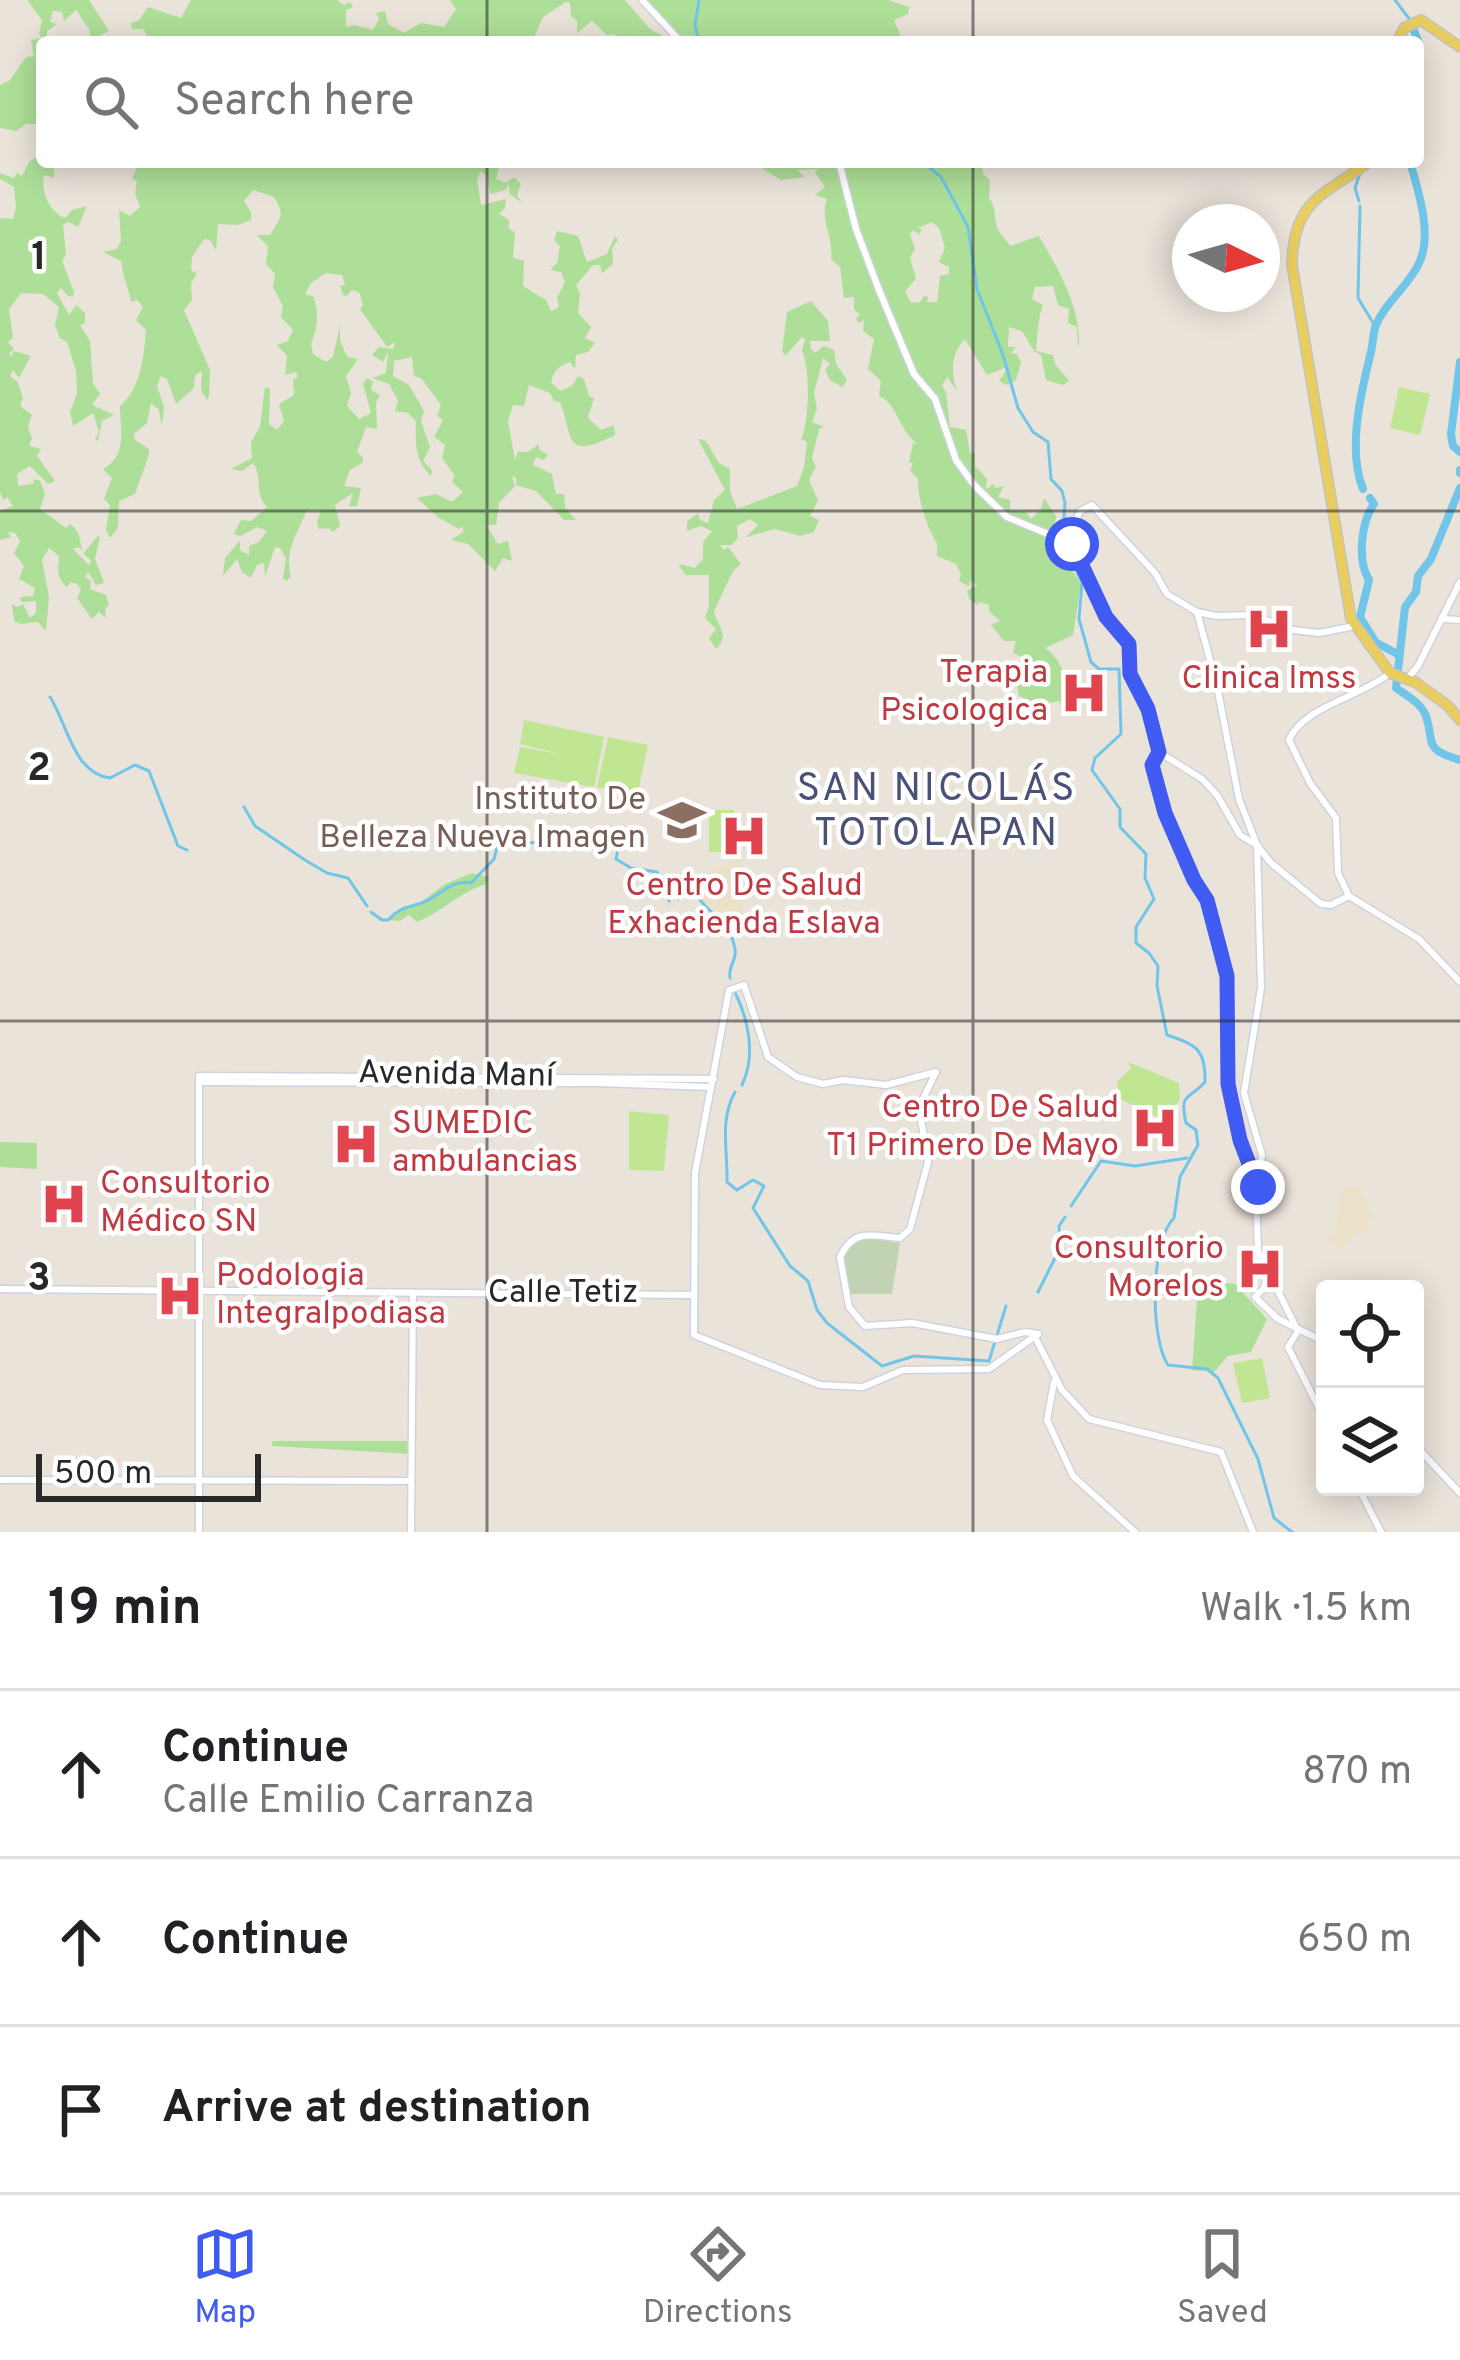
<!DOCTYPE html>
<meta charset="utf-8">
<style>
:root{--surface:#fff;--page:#f6f6f6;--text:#202124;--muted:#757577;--line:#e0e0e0;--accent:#405bf1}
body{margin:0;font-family:Overpass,sans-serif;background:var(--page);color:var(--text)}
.controls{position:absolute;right:36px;bottom:36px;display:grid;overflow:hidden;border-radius:12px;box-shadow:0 6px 30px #0003}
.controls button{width:108px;height:108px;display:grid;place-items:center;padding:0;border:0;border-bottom:3px solid var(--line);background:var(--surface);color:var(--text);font:60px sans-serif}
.compass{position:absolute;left:1172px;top:204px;width:108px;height:108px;border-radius:50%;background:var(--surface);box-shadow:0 6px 30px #0003;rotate:95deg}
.scale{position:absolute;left:36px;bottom:30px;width:225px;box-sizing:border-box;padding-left:12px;border:6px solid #282828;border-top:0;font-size:33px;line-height:42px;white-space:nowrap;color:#282828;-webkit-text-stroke:9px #fff;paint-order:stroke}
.stop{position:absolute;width:36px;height:36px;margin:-27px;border:9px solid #405bf1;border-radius:50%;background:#fff}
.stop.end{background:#405bf1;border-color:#fff;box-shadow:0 3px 12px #0008}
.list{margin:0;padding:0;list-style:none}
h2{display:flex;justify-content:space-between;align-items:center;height:156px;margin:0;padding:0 48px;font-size:51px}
h2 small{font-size:39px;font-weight:400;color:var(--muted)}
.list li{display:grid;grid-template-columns:78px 1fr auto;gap:36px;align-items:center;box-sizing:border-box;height:168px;padding:0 48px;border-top:3px solid var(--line)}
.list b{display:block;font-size:45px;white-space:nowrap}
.list p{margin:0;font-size:39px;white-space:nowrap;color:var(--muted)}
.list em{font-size:39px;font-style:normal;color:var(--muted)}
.icon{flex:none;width:66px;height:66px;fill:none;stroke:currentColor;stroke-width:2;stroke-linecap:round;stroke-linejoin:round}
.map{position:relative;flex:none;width:1460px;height:1532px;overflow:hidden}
.search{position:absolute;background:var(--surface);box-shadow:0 6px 30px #0003;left:36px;right:36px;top:36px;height:132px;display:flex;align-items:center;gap:30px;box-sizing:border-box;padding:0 42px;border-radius:12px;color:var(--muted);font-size:45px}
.sheet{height:660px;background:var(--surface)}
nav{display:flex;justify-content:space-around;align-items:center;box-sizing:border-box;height:168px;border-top:3px solid var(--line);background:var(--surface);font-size:33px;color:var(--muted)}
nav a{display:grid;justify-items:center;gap:6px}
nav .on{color:var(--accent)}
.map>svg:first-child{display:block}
</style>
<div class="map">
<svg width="1460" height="1532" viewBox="0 0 1460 1532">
<rect width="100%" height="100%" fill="#eae3da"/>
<g fill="#ebe1c9">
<path d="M741,858l3,57h-27l-13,-7 -9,-15 18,6 3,-26 -7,-2z"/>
<path d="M1360,1187l13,30 -6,7 3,6 -5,4 -4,-4 -21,19 -13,-11 8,-9 8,-41z"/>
</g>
<g fill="#aedf98" fill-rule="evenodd">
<path d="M27,0h62l20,31 -18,9 -2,-11 -13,-19 -12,11 -2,-9 -9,-1 -3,11 7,2 -10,7v11h-5v82h-16l-10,7 -16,-3v-43l10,-5 16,-23 8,-1 -3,-16 12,-2 -4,-4 3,-14z"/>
<path d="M191,0h146l7,5 6,-3 3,5 -7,3v17l9,-2 18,5 6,-11 -3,-6 9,-2 3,13 16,9 17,-10 23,4 12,-18 -6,-9h175l25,29 13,7 -1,6 -46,-1 -2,-7 -7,1 -15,-14 -15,12v-12l-6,-5 -1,-13 -4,-1 -23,15 -9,20 2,5h-385l-8,-13h-11l-1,-6 8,-3 9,-13 33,11z"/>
<path d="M638,0h250l21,7 -1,7 -14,6 9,22h-229l-4,-17z"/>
<path d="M42,153v9h12v16l-10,-3c-3,16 5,37 21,43l7,-8 15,-4 -9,21 -10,-5 -5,3 3,29 -4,7 12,31 -1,5 -5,-1 -7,-8 -4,5 12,22 7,-10 9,8v10l-5,2 10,16 3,42 7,11 -8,11 22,10 -12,6 -4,20 -3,-1 4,-8 -6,-19 -20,13 -3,-14 7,-18 -1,-23 -9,-29 -7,-4 -5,-13 4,-18 -16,-13 -22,-1 -12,16 4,29 -5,4 6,7 -5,5 2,3 3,-6 17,5 -12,22 -6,-8 -3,6 7,5 6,17 -3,8 12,9 -4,12 4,11 -3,8 12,3 -4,7 18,25 -7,3 -18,-18 -13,8 1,12 15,-2 1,-5 6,2 5,13 -5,15 26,19 4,-4c10,7 10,16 12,27l-3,-4 -6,2 16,16 2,-5 -8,-6 15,-18 2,1 -5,22 9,24 -8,2 -8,-13 -3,6 6,2 -1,9 16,6 3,10 -4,3 1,10 -7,-6 -7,7 -15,-21 4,-8 -4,-6 -6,-2 -4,5c-11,-10 -9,-16 -8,-31l-10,-8 -7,12 7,37 -3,34 -8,-9 -17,2 -7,-3 -2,-17 5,3 6,-3 7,14 6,-5v-12l-15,1 -1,-5 13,-1 2,-8 -16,-9 5,-13 -10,-13 6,-12 -5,-8 -7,-1 3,5 -11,3v-29l13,-5 -6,-9 -4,3 -3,-8v-274l13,1 3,-11 -2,-21 -14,-8v-6l14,5 3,-5 5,3 7,-14z"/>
<path d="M139,162h362l-5,17 9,4 9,-6 7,7 -4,11 5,8 -12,-9 -2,-11 -2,7 -16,4 -3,-19 -7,-3 -3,8 4,25 25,-6 -1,9 -6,6 10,6v9l6,3 -2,26 11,3 -1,25 23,14 5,11 8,-4 -2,-9 8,-16 -4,-10 -11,-2 7,-7 3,-17 -6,-6 3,-9 21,5 9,26 20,-8 8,-18 3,4 -6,8 1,16 -11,9 -2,-8h-7l-17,20 4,9 -2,19 13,14 -6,11 10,5 -7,9 -12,3 -1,14 -5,-7c-11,4 -16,8 -19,20l9,9 12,-5 6,-10 6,3 5,17 5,2 -6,20 13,12 13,-5 1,10c-52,26 -41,3 -55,-33l-6,-1 -4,-8 -21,-8 -5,21 -11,-1 -5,16 7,39 3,-8h10l11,-8v5l9,6 -4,5 -8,-3 -3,8 19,9 4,20h8l1,13 11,13h-12l-28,-29 -20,-6v-7l-4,-2 3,10 -16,17 -3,22h-10l12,19 10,-3 4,20 -9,-3 -8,13 -27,-27 -17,-4 12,-8v-6l-4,3 -20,-11 -22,-20 19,-4 16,8 11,-10 -11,-10 3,-6 -13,-18 3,-13 -11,-8 9,-17 -6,-4 4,-11 -20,-27 -7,-2 -2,-19 -18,4 -1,15 16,9 15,26 -3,10 9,26 -7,14 9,9 -1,6c-16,-15 -16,-32 -15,-55l-8,-8 -13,-2 3,-10 -9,-17 -17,-6 14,-5 2,-21 -5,10 -11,-7 7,-8 14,2 2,-7 -8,5 -27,-38 3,-4 -4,-13 -7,-2 -5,6 -4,-1 -3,-9 5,-1 -3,-10 -16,-2 -15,10 -6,11 9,3c5,19 4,28 -3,47l2,10 13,8 7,-5 7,-32v15l7,17 11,2 -12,17 5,17 -4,13 12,13 12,-6 -8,-29 4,-6 6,3 -2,9 9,5 -4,7 1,27 -11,-2 -9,25 6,6 -1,5 -12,7 -6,16 17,2 -4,18h-8l4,-13 -18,12 5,21 -7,6 -4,-4 -10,1 -2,-6 4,-13h-14c-10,24 -23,41 -16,66l-4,5 -4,-2 3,-21 -6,-10 -5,-1 -10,30 -1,-14 -7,2 -6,13 -9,-6 -5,-13 -14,17 2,-18 15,-17v9l9,5v-9l10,-4 8,-11 -10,-4 -16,9 -7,-2 7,-14 10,1 16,-14c-13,-13 -4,-30 -14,-44l-11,8 -11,-2 21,-11 -1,-16 9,-15 5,-40 5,2 -1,35 8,6 7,-9 -5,-17 15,-9 -1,-15 5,-3 -2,-5 -11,3 2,-19 -10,-11 11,-4 5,-11 -12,-13 2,-11 -10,-19 2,-13 -9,-10 2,-17 -11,-12h13c10,-18 16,-19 4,-38l-21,-7 -9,11 7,11v8l-13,5 -20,-1 -2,26 -6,-10 -6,-1 -12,18 -1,13 6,4 -6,9 1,17 -8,10 26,60 -1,27 -2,3 -6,-10 1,-19 -7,4 -1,13 -18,16 -9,-25 -6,-3 -4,10 7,21 -2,19 -3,-16 -8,-7 -4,20 -13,11 1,6 14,9v6l-14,39 -16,7 -1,27 -8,10 -4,-8 4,-25 -6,-6 8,-21 -9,-9c25,-13 17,-41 17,-63 21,-18 24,-50 26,-76l-10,-10 7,-13 -6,-7 -6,2c-3,-16 -8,-25 -10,-41l-18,-9 14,-3 4,-8 -2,-31 11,6 10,-9 -5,-14 2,-13 -5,-1z"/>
<path d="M752,162h230l1,12 7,6 -1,18c7,8 5,18 8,29 2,7 10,13 13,19l29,-10c18,31 42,71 40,109h-1l-1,-18 -9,-4 1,-14 -11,-4 -5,-19 -18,1 -3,12 11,6c-6,17 -5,30 -7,46l17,4 2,9 14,17 -6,4 -17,-5 -5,-25 -7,-4 -12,-20 -13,-4 -1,20h8l-5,6 6,1 4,9 -5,17 -10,5 -7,-4 10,-15 -22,9 -22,-36c-15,15 -14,34 -8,52l-10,-14 -5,9 4,6 4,35 16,3 4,23h5v13l12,13 -1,10 8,-5 1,4 9,-2 -6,11 12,3v11l16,1 5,7 10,-10 3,-11 12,18 -1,9 12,-8 2,11 -8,8 -3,15 23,32 -8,52 -28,13c15,8 29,43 25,60h-9l-1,-7 -16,3 3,9 -21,-5 2,-8 -9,-4c-4,-18 -2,-23 3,-39l-9,-4 3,-12h-12l-13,-16 9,-4 -11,-10v-6l-10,-3 -1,3 -9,-6 -2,-9 10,-4 -6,-6 -2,6 -10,-5 2,-7 -5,-10 -19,-8v-13c-10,-14 -20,-47 -19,-64l-8,-9 3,-7h-4l4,-20 5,1c-18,-11 -21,-41 -39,-48l2,-15 -13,-12 6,-30 -11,-8 1,-11 -5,3 -3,-4 4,-5 -6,-4v-13l-10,1 -4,-31 -9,-8c3,-22 -12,-39 -4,-60l-12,-4 10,-8 -10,-15 4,-3 -22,1 8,7 -24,3zM932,222l7,6 6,20 -6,14 10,5v7l-9,2 -3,26h-10l1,-5 -4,-1 -4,6 -9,1 -6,-11 11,-14 -6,-20 5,-9 -5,-15 4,-4 5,5 3,-6 -4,-1z"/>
<path d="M811,301l17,20 2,20h-20l1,8 4,4 9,-7 10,4 2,14 11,16 -5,7 -12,-7 -5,-10 5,-6 -7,-6 -9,35 3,16 -5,13 12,5 -5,2 -7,29 4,9 -7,13 9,20 -8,16 9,4 -5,12 -14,4 -25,-7 -29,8 12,-12 -8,-6 -13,7 1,12 -7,7h-11l4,5 4,-3 13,17 -8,7 -19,40c3,15 17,24 2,38l-7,-11 7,-9 -11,-11 4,-11v-32h-23l-8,-11 17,4 8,-9v-17l9,-11 -11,-5 -14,5v-10l11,-8 2,7 8,3 6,-23 11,-10 -27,-51 8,2 13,22 11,6v22l7,18 60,-23 7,-19 3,-25 -6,-3c9,-20 9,-70 1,-89l3,-11 -3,-2 -16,18 -4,-3 5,-40z"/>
<path d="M472,873l17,4 -3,7c-26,8 -44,28 -69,38l-8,-7 -9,6 -14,-1 12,-10 20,-6 27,-20z"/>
<path d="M0,1142l37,1v26l-37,-2z"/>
<path d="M1210,1280l25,4 32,35 -16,33 -23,4 -14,16 -22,-2 6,-83z"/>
<path d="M272,1441h140v13l-140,-8z"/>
</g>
<path fill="#c1d3b2" d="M859,1237l41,6 -8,51h-44l-5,-35 11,-21z"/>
<g fill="#c0e694">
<path d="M1399,387l31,7 -10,41 -30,-7z"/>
<path d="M524,720l80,17 -10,50 -80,-14 6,-26 40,7 -40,-10z"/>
<path d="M608,737l40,8 -11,51 -40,-9z"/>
<rect x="709" y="810" width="25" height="42"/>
<path d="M1128,1062l51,21 1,15 -7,15 -15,4 -38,-18 -3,-17 14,-14z"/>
<path d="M629,1111l40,4 -5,56 -35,-1z"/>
<path d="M1262,1358l8,40 -28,5 -9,-40z"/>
</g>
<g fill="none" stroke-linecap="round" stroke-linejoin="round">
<g stroke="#70c5e8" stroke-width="3">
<path d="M699,0l-4,25 4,17"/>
<path d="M1395,0l16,21"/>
<path d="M923,162l18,15 27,50 9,62 26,66 15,53 15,24 15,10 3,37 11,12 3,12 -3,41 20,38 -3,37 12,43 8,7h20l2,65 -26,24 -3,12 28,39v18l26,27 -1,24 9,21 -18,28v16l13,10 9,13 -1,20 10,49c29,10 39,14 38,47 -16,19 -26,9 -19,41l10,7 2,15 -18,32 -6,41c-24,23 -24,121 -6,147l39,4 11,9 40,81 16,59 18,14"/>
<path d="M1359,201l-4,-13 5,-15"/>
<path d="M1360,206l-2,92 17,28"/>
<path d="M1460,471v-1"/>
<path d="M50,697c17,26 23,76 60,81l25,-13 14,6 29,75 9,4"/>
<path d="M244,807l11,19 50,34 22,13 21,5 19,28"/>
<path d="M610,841l9,3 -3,15 15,9 26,4 12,29"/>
<path d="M522,843l78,-3"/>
<path d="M678,899l16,-8c12,23 36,29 41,58 2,12 -7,16 -5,29"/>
<path d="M371,912l11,8h6c13,-14 21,-12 36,-18 18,-8 26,-22 47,-19l23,-24 5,-19 17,2"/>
<path d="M734,990c15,30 22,66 8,95"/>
<path d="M735,1092c-16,29 -7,59 -8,90l10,8 16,-10 11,6 -11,22 37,58 18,15 9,29 10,13 55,43 32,-10 75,5 17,-55"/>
<path d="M1071,1206l30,-45 34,5 52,-8"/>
<path d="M1038,1292l22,-44 -1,-22 6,-9"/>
</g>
<g stroke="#70c5e8" stroke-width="8">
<path d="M1412,26l7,17 -1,14"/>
<path d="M1460,362l-9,72 2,12 7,6"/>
<path d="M1460,470v3"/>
<path d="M1460,488l-29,71 -13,17 -2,16 -11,15 -9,81c10,7 25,15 30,28 9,27 -4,33 34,44"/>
<path d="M1363,489c-16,-39 -2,-97 8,-137 2,-9 2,-19 5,-27 10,-24 33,-39 43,-62 14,-28 -1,-73 -9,-101"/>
<path d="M1370,498l4,6c-13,18 -17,57 -5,76l-9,37 15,24"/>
<path d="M1379,644l20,11"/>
</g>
<defs>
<g id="minor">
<path d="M642,0l39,42"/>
<path d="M839,162l17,67 23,61 35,84 21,25 21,61 18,25 33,32 65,27 34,73 23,27 1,30 18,35 11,43 -7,10 13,51 29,67 13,20 20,76 1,108 12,56 18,47"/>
<path d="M1068,541l12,-30 12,-6 63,68 12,21 30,18 20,4 35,-1 41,15 26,3 36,-7"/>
<path d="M1197,612l20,74 22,113 18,46 13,17 51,42 10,1 18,-9"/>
<path d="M1442,619l18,1"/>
<path d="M1408,678l10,-12 42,-84"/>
<path d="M1159,752l43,27 15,16 23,40 13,8"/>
<path d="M1257,845l4,143 -17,105 18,62 -6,37 2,59 40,80"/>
<path d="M1349,896l-11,-23 -2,-55 -26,-35 -21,-43c15,-34 72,-43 101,-67"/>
<path d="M1349,896l70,43 41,43"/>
<path d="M936,1072l-50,13 -43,-5 -20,4 -26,-7 -29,-20 -24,-72 -15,5 -34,183 -1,162 126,50 43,2 40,-17 86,-1 49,-35"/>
<path d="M936,1072l-17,35 9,55 -18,67 -10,9c-28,-2 -46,-11 -60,19l9,50 16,19 47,-3 85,16 28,-7 13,2"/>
<path d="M199,1082l398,1 114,4"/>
<path d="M1268,1276l-4,12 -9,9 23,22 47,23"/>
<path d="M0,1289l694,6"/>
<path d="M1298,1331l-10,16 37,73"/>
<path d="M1036,1339l26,51 27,29 132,33 32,80"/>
<path d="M1054,1382l-7,38 26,56 62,56"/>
<path d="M1415,1445l45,48"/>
<path d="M0,1480l411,1"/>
<path d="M1358,1487l23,45"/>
<path d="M199,1532v-456l515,3"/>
<path d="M411,1532l2,-239"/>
</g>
<g id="major">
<path d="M1397,42l7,-14 17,-8 39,27"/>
<path d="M1369,162c-45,33 -76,38 -77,103l59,354 39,54 25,9 32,23 13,15"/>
</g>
</defs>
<use href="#minor" stroke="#cfd2e0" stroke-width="9"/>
<use href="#major" stroke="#c3c3c3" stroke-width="12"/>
<use href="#minor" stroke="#fff" stroke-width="6"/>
<use href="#major" stroke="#e9cd5f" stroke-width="9"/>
</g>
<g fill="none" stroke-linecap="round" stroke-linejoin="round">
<path stroke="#405bf1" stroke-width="15" d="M1072,544l34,73 23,27 1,30 18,35 11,43 -7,13 13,48 29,67 13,20 20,76 1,108 12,56 18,47"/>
</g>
<path fill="none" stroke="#282828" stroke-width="3" stroke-opacity="0.55" d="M487,0v42M973,0v42M487,162v1370M973,162v1370M0,511h1460M0,1021h1460"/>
<defs>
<symbol id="hospital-bare" viewBox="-9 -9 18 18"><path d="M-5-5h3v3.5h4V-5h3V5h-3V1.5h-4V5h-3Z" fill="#e0444e" stroke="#fff" stroke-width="2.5" paint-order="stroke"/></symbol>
<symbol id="university-bare" viewBox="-9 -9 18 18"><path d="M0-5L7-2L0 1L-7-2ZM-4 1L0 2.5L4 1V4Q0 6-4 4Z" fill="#8d6e63" stroke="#fff" stroke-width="2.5" paint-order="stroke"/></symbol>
</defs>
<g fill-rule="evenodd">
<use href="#hospital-bare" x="1236" y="596" width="66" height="66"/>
<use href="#hospital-bare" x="1051" y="660" width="66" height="66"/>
<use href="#university-bare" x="649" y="787" width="66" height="66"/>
<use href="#hospital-bare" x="711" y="803" width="66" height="66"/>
<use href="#hospital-bare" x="1122" y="1095" width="66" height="66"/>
<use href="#hospital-bare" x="323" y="1111" width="66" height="66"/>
<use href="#hospital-bare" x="31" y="1171" width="66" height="66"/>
<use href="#hospital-bare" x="1227" y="1236" width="66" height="66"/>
<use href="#hospital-bare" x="147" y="1263" width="66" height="66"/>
</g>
<g text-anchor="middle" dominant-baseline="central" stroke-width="9" stroke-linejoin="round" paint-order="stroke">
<g font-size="33" fill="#be3a42" stroke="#fff" text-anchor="end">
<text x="1048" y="674">Terapia<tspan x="1048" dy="38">Psicologica</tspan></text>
<text x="1269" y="680" text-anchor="middle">Clinica Imss</text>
<text x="744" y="887" text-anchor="middle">Centro De Salud<tspan x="744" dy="38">Exhacienda Eslava</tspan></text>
<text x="1119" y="1109">Centro De Salud<tspan x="1119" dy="38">T1 Primero De Mayo</tspan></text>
<text x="392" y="1125" text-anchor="start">SUMEDIC<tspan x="392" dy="38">ambulancias</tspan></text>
<text x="100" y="1185" text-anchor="start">Consultorio<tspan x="100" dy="38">Médico SN</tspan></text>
<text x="1224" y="1250">Consultorio<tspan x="1224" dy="38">Morelos</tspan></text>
<text x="216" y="1277" text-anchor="start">Podologia<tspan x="216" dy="38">Integralpodiasa</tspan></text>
</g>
<g font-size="33" fill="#785e54" stroke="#fff" text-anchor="end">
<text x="646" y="801">Instituto De<tspan x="646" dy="38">Belleza Nueva Imagen</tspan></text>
</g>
<g font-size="33" fill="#282828" stroke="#fff">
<text transform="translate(456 1076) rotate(1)">Avenida Maní</text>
<text x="563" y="1294">Calle Tetiz</text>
</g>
<g font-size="39" letter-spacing="3" fill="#4b5176" stroke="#fff">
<text x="937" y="790">SAN NICOLÁS<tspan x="937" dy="45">TOTOLAPAN</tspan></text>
</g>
</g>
<g font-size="39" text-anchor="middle" font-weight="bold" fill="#282828" stroke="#fff" stroke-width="9" stroke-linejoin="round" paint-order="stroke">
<text x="39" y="269">1</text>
<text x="39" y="780">2</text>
<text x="39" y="1290">3</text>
</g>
</svg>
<div class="controls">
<button><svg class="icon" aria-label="locate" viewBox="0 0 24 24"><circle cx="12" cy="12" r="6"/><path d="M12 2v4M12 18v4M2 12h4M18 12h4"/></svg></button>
<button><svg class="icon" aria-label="layers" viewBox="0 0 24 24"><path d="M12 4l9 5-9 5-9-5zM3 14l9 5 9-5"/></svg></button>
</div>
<svg class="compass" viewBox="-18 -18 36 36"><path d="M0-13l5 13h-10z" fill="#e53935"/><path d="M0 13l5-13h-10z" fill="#757577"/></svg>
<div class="scale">500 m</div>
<div class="stop" style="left:1072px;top:544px"></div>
<div class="stop end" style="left:1258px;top:1187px"></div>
<div class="search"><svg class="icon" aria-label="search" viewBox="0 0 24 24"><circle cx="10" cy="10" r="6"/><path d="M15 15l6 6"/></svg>Search here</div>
</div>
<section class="sheet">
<h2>19 min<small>Walk · 1.5 km</small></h2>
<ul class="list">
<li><svg class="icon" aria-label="ahead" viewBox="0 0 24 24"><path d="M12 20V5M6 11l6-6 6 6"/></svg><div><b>Continue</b><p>Calle Emilio Carranza</p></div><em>870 m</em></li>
<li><svg class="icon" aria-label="ahead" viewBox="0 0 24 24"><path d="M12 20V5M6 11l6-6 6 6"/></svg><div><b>Continue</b></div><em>650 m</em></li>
<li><svg class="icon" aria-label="arrive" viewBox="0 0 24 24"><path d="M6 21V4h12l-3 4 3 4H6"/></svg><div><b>Arrive at destination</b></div></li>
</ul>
</section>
<nav>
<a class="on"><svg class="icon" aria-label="map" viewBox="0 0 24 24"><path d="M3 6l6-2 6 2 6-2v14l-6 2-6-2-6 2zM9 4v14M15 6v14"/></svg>Map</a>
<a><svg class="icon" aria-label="directions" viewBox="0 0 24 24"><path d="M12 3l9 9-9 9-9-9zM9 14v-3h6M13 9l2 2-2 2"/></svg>Directions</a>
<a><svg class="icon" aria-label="saved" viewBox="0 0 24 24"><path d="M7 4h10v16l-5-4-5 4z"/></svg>Saved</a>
</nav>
